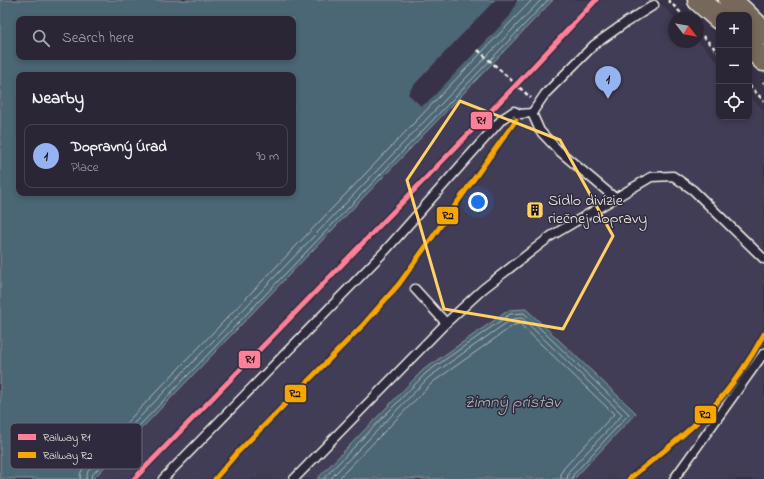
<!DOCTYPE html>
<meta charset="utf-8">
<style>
:root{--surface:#2a2636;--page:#322e3e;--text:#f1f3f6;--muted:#a5a5ad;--line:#464351;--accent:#95b2f1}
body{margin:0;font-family:"Indie Flower",sans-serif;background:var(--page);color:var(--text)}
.controls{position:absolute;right:12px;top:12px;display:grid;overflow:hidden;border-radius:8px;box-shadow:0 2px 6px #0003}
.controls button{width:36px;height:36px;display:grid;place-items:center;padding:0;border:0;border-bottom:1px solid var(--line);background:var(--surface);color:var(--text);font:20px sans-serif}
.compass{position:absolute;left:668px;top:12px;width:36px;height:36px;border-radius:50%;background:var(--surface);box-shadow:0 2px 6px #0003;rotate:121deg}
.you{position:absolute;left:478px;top:202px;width:14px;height:14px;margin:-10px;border:3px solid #fff;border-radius:50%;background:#1a73e8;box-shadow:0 0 0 6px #1a73e833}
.badge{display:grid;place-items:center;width:26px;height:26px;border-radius:50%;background:var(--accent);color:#111;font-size:13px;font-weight:700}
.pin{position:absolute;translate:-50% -33px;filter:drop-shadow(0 1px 2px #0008)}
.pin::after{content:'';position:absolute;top:21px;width:14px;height:12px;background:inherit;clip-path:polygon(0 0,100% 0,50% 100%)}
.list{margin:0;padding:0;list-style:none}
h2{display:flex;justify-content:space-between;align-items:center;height:52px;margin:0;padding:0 16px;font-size:17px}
h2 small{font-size:13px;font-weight:400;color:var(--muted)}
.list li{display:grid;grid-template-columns:26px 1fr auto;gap:12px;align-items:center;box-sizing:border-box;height:64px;margin:0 8px 8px;padding:0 8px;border:1px solid var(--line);border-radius:8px}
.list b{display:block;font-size:15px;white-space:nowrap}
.list p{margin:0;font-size:13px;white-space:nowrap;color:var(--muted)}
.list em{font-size:13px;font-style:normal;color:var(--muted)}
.icon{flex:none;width:22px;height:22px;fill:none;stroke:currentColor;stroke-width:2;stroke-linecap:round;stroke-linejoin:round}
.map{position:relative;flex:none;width:764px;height:479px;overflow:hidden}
.search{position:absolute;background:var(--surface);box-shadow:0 2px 6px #0003;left:16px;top:16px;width:280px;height:44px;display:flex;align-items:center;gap:10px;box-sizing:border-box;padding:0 14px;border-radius:8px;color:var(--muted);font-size:15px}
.panel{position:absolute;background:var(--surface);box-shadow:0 2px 6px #0003;left:16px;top:72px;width:280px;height:124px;border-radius:8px}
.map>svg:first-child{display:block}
</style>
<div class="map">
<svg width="764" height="479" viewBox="0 0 764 479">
<rect width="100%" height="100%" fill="#383348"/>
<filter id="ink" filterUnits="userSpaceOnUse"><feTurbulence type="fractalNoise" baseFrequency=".025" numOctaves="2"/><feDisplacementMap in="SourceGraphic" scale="8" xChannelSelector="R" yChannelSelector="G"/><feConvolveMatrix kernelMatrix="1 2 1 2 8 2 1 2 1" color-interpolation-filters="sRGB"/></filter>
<g filter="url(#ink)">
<path fill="#423e56" d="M553,0h103l20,18h-2v24l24,-1 21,22v54h30v-22l15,16v368h-190l62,-66 -6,-4 -207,-39 -106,109h-224z"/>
<g fill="#4c6674" stroke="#8f9ea2" fill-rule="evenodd">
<path d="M0,0h553l-460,479h-93zM19,19h274v38h-274zM19,75h274v118h-274z"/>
<path d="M526,309l110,104 -62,66h-257l106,-109 86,-60z"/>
</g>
<path fill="#383348" d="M495,0h22l-3,8 -4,8 -82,86 -7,4 -13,-12 4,-7z"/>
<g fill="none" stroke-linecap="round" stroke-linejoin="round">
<g stroke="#b1b9ba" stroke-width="1">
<path d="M80,479l1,-7 3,-5 448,-467"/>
<path d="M86,479l2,-8 453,-471"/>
<path d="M91,479l1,-4 456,-475"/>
<path d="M323,479l103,-106 84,-59 14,-1 105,101 -56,61 -1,4"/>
<path d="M330,479l99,-102 83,-58 10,-1 100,96 -1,2 -52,55 -2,8"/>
<path d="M338,479l95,-97 81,-57 6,-1 94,90 -50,54 -3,5v6"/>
</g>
<defs>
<g id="service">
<path d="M532,113l13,-19 49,-49 31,-22 29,-18"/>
<path d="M415,289l31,34"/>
<path d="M163,479l222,-228 117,-132 12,-8 6,3 12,-1 8,18 18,19 57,48"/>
<path d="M294,479l152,-156 37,-34 68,-53 100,-59 22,-1 20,14 71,69"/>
<path d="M674,479l90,-126"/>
</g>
<g id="primary">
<path d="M699,0l20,18"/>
<path d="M730,0l16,15"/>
<path d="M749,18l15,15"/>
<path d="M749,45l15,15"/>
</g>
</defs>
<use href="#service" stroke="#f4f1e8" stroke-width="11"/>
<use href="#primary" stroke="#f4f1e8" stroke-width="25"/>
<g stroke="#f4f1e8" stroke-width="2.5" stroke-dasharray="4 3" stroke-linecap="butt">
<path d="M668,0l18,18"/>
<path d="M698,31l21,22"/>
<path d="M478,50l53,48"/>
<path d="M763,82l1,1"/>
<path d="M749,85l15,16"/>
</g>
<use href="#service" stroke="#2f2a3d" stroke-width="8"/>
<use href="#primary" stroke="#76695c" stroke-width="22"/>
<defs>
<path id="rail-1" d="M134,479l382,-394 80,-85"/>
<g id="rail-2">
<path d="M215,479l22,-26 126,-128 36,-41 117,-164"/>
<path d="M629,479c29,-23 58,-46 84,-72 20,-22 37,-47 51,-73"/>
</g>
</defs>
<use href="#rail-1" stroke="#2f2a3d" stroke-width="8"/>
<use href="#rail-2" stroke="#2f2a3d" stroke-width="8"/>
<use href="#rail-1" stroke="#ff8098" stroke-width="5"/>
<use href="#rail-2" stroke="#f7a600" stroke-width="5"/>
</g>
</g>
<path fill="none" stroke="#ffd166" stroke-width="3" stroke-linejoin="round" d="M460,101l100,39 53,96 -50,93 -119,-20 -37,-129z"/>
<defs>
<symbol id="building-square" viewBox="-11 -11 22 22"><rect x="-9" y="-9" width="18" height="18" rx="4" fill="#ffd166" stroke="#2f2a3d"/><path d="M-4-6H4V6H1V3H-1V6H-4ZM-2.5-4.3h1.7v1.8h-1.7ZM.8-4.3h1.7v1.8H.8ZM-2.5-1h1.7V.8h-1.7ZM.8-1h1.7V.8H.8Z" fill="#111"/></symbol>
</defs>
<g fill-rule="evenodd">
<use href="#building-square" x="525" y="200" width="20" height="20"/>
</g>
<g text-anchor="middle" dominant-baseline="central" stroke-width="3" stroke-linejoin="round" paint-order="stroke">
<g font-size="16" fill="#f4f1e8" stroke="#2f2a3d" text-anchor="start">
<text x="548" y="201">Sídlo divízie<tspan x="548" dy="18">riečnej dopravy</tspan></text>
</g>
<g font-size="17" font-style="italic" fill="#b1b9ba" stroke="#2f2a3d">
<text x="512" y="402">Zimný prístav</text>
</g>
</g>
<rect x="10" y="423" width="132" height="46" rx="6" fill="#2f2a3d" stroke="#6a6670" stroke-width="1"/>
<rect x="18" y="434" width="18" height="6" fill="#ff8098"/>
<rect x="18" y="452" width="18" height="6" fill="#f7a600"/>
<g font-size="11" fill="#f4f1e8">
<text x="43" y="441">Railway R1</text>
<text x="43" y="459">Railway R2</text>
</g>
<g stroke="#2f2a3d" stroke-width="1.5">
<rect x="470" y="111" width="23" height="19" rx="4" fill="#ff8098"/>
<rect x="436" y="206" width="23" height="19" rx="4" fill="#f7a600"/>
<rect x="238" y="350" width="23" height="19" rx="4" fill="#ff8098"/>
<rect x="284" y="384" width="23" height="19" rx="4" fill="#f7a600"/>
<rect x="694" y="405" width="23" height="19" rx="4" fill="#f7a600"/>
</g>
<g font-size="11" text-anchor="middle" font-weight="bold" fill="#111">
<text x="481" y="124">R1</text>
<text x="448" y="219">R2</text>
<text x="250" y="363">R1</text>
<text x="295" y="397">R2</text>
<text x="705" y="418">R2</text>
</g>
</svg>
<div class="controls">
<button>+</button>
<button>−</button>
<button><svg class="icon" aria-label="locate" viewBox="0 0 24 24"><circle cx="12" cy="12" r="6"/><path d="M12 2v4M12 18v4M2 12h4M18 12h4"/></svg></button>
</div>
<svg class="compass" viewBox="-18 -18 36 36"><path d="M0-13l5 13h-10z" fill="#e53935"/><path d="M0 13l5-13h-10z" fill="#a5a5ad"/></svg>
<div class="you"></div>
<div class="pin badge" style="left:608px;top:99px">1</div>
<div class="search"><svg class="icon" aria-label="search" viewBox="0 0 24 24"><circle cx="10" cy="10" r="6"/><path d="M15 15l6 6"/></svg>Search here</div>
<section class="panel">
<h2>Nearby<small></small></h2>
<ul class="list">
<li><span class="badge">1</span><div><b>Dopravný Úrad</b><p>Place</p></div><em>90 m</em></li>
</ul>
</section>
</div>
